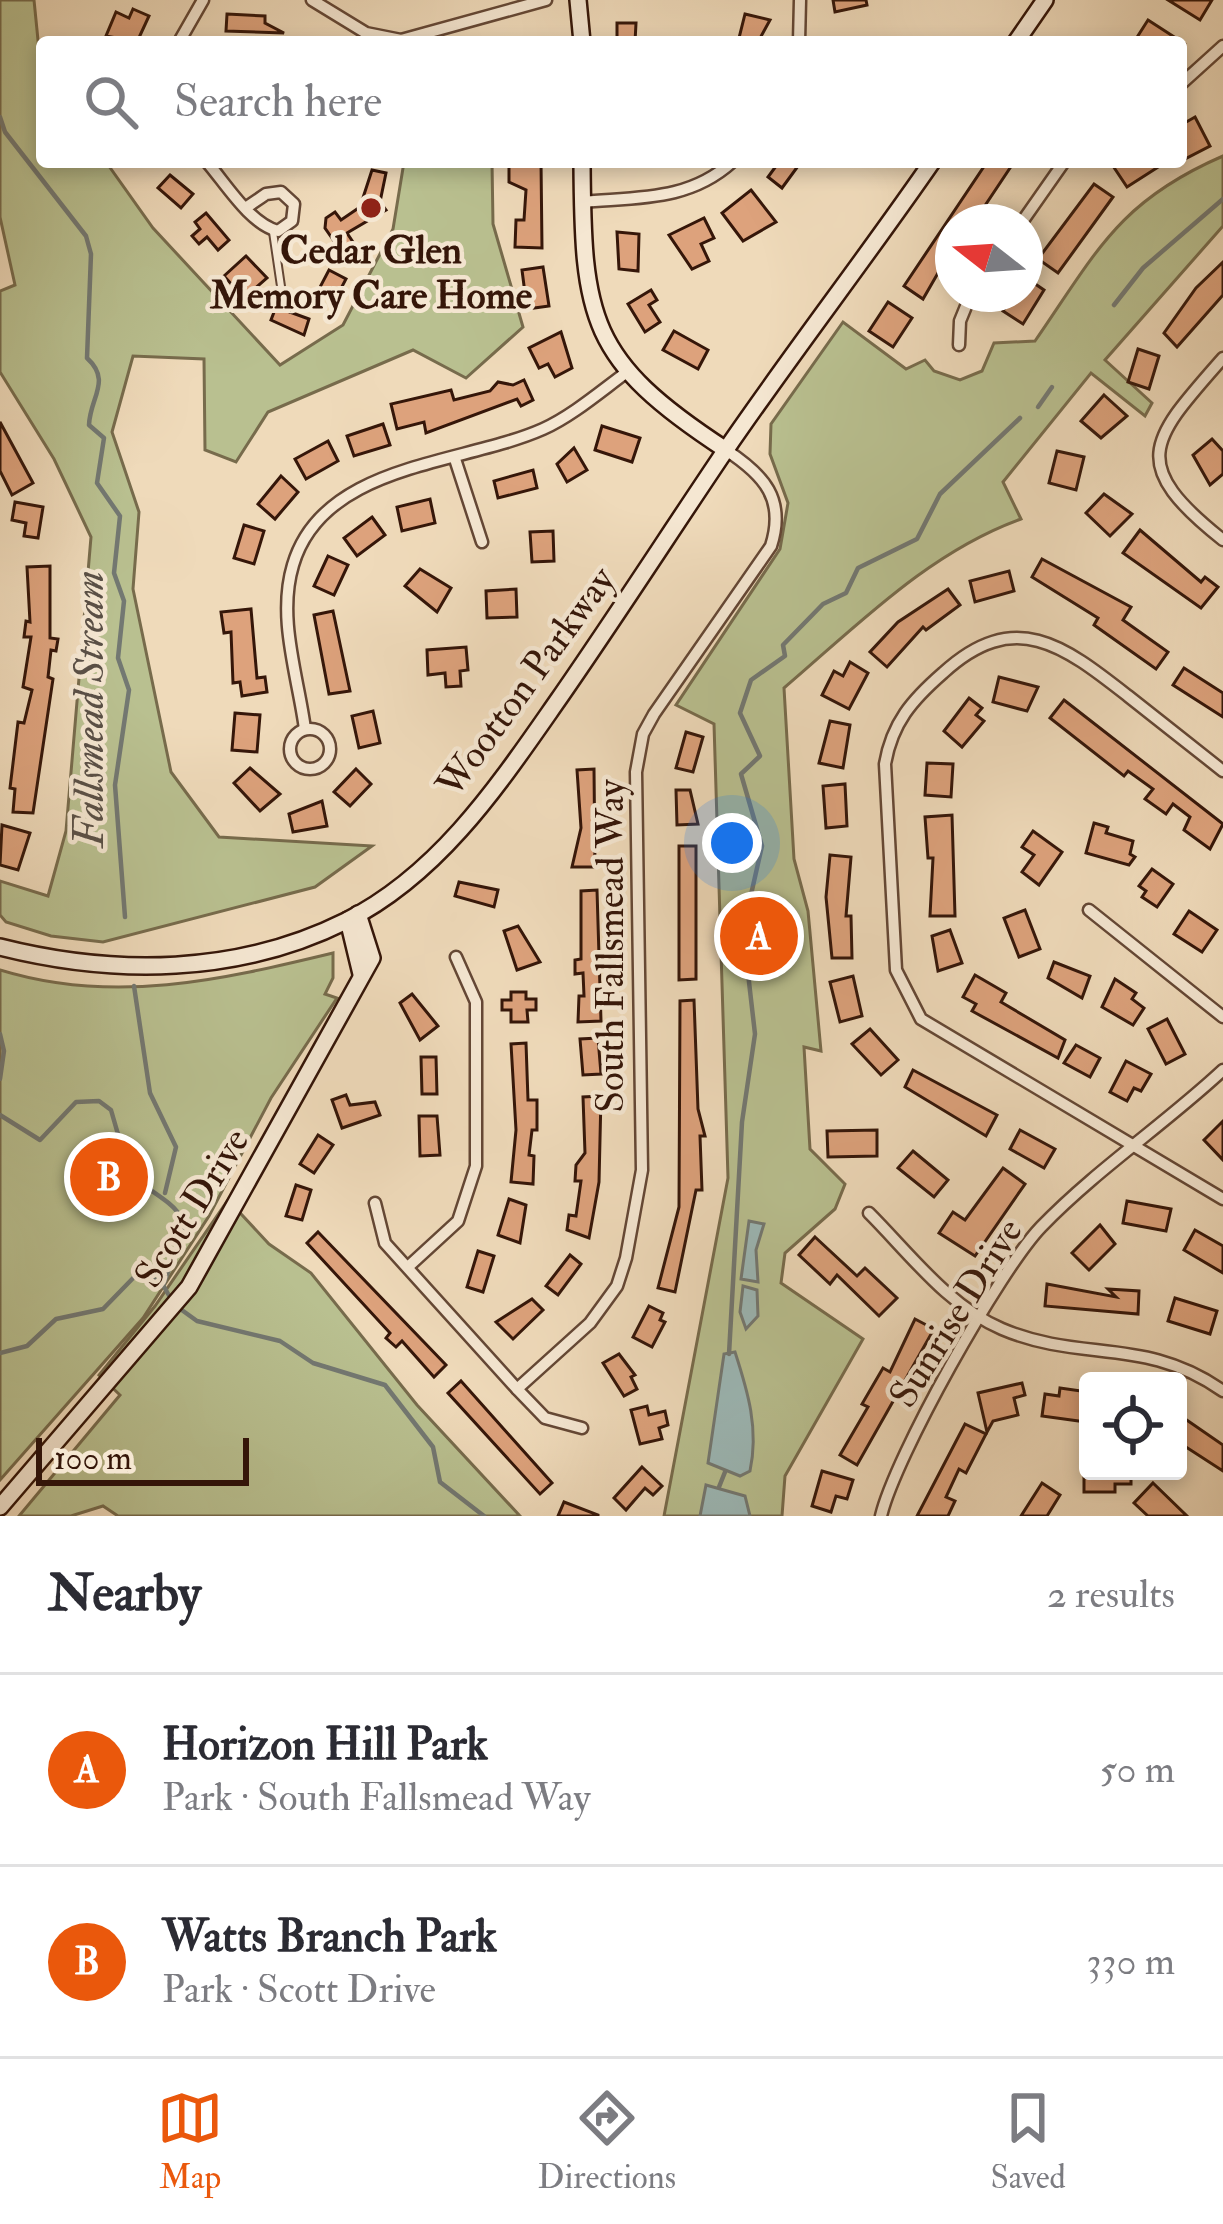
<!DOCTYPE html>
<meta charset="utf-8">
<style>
:root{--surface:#fff;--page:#f7f7f7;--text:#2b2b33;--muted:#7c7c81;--line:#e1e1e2;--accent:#ea580c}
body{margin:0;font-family:"IM FELL Double Pica",serif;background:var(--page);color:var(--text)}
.controls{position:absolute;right:36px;bottom:36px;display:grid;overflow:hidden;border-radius:12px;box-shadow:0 6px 18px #0003}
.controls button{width:108px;height:108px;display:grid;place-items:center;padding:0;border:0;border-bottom:3px solid var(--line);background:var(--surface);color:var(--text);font:60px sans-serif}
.compass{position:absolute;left:935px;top:204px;width:108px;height:108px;border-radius:50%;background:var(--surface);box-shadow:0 6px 18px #0003;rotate:287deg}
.scale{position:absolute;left:36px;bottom:30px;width:213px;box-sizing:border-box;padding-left:12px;border:6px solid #351609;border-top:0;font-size:33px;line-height:42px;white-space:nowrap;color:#351609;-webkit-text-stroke:9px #f5e7d2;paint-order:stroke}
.you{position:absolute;left:732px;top:843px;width:42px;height:42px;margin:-30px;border:9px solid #fff;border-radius:50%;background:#1a73e8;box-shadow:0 0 0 18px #1a73e833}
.badge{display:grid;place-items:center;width:78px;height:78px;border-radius:50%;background:var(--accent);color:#fff;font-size:39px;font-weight:700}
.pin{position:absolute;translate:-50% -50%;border:6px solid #fff;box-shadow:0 3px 12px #0006}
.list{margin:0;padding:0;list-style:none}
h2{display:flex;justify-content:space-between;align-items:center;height:156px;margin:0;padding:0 48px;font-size:51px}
h2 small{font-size:39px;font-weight:400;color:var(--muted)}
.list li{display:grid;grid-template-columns:78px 1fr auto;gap:36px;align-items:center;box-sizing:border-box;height:192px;padding:0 48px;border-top:3px solid var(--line)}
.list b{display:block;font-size:45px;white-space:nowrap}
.list p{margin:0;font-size:39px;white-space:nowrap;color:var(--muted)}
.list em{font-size:39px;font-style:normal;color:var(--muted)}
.icon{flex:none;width:66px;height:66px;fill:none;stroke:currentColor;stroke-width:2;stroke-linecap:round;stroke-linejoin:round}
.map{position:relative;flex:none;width:1223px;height:1516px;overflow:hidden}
.search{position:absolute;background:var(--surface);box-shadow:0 6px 18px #0003;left:36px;right:36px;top:36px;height:132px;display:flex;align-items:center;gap:30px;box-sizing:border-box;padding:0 42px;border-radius:12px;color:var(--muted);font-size:45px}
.sheet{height:540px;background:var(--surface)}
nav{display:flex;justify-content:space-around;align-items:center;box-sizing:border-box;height:168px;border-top:3px solid var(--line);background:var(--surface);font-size:33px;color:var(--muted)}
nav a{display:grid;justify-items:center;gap:6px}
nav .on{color:var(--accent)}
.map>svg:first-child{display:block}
</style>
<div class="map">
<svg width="1223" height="1516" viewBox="0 0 1223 1516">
<rect width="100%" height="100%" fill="#efdaba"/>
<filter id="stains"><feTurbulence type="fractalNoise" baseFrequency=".00167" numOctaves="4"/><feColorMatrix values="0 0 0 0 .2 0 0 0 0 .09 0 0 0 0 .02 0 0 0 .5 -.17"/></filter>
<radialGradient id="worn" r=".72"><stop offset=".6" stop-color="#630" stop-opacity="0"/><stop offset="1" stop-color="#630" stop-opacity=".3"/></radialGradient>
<g fill="#b9c090" stroke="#776b4c" stroke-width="3">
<path d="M0,0h34l8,80v82h64l47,66 127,137 63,-40 50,-96 11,-67h88l1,62 30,103 -57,51 -53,-28 -145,62 -32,50 -31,-12 -1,-91 -71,-3 -21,76 27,80 -6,77 38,183 48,65 153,9 -57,41 -212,55 -52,-6 -45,-14 -6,-7v-34l48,15 18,-65 25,-294 -37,-78 -54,-87v-81l15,-6 -15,-68z"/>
<path d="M1223,156v70l-118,134 47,43 -7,13 -54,-43 -88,109 18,37c-92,33 -163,106 -237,169l10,171 14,52 13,140 -17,-4 6,102 35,35 -10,25 -50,44 -4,30 82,56 -78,137 -3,40h-118l64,-338 -14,-454 -38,-19 104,-156 8,-46 -18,-49 1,-30 72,-102 63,47 19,-9 9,11 26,9 22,-9 12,-28 41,-2c62,-90 84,-140 188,-185z"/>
<path d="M333,953v25l-8,16 12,4 -66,100 -62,118 -66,102 -143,162v-510c113,35 221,10 333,-17z"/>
<path d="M228,1200l41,44 42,29 106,132 103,111h-402l-15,-10 -32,10h-52l101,-121 -21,-20 56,-69z"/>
</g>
<g fill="#9cb9b8" stroke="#737872" stroke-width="3">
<path d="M749,1221l15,3 -8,26 2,32 -17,-3z"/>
<path d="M743,1286l14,4 1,26 -12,13 -6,-17z"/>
<path d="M735,1352c13,40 24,77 15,119l-10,5 -32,-13 16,-109z"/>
<path d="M706,1485l39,11 5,20h-50z"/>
</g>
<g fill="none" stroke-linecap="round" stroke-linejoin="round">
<g stroke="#737872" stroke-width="4.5">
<path d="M0,117l5,15 81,104 5,18 -4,104c25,23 3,39 2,67l15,13 -7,45 23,33 -6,57 10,28 -6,57 11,32 -14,95 10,132"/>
<path d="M1114,305l29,-37 80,-69"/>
<path d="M1038,407l14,-20"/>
<path d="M134,986l16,107 26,54 -11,46"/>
<path d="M0,1034l4,17 -4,28"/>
<path d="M0,1115l40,25 36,-38 23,-1 12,9 19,66c65,44 61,36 33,109l8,14"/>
<path d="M179,1308l18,13 83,20 33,22 72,22 48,62 7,35 44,34"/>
<path d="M0,1353l27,-7 29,-27 47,-10 36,-37 23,11"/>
<path d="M729,1354l13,-232 13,-88 -12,-104 19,-84 -21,-72 19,-18 -20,-43 11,-33 34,-24 -2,-11 40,-41 23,-11 12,-25 59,-29 23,-45 80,-76"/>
<path d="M719,1487l6,-15"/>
</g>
</g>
<g fill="#dda27c" stroke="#351609" stroke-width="3">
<path d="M833,0h33l1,5 -32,7z"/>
<path d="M1168,0h44l-12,20z"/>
<path d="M133,9l16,7 -12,26 -31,-6 10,-24 13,6z"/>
<path d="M227,14l38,2v7l19,10 -58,-2z"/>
<path d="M745,14l25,6 -12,22h-20z"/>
<path d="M1148,20l34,22h-48z"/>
<path d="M617,23h19l-1,19h-18z"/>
<path d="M1195,117l15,29 -29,15v-36z"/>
<path d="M520,162h21l1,86 -27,-1 1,-27h8l2,-30 -17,-8v-16z"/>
<path d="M779,162h22l-19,26 -14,-11z"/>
<path d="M987,162h27l-40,60h-21v25l-30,52 -19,-13z"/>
<path d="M1119,162h47l-39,25 -14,-21z"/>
<path d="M372,170l14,3 -6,29 6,8 -39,23 6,9 -6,4 -11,-2 -11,-16 1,-10 9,-6 6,8 19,-13z"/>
<path d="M170,175l23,19 -12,14 -23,-20z"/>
<path d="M1094,184l19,13 -55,76 -20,-14z"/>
<path d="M751,190l25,32 -33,19 -21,-28z"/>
<path d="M206,213l23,27 -11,10 -11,-13 -8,7 -7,-8 8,-7 -5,-7z"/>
<path d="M704,218l10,20 -13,6 8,17 -17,8 -23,-34z"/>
<path d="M617,232l22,2 -1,37 -19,-2z"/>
<path d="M246,256l21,22 -23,20 -20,-22z"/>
<path d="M1223,262v33l-46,52 -13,-14 32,-45z"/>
<path d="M543,267l6,39 -22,3 -5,-39z"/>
<path d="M329,270l17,9 -10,19 -17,-9z"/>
<path d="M1025,277l19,13 -21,34 -20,-13 11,-17h11z"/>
<path d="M651,290l6,10 -8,5 11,17 -15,10 -17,-28z"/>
<path d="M888,302l24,16 -19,29 -24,-16z"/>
<path d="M276,307l33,12 -5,16 -33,-15z"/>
<path d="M674,331l34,19 -10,19 -35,-19z"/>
<path d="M561,332l11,36 -17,9 -7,-13 -9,4 -10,-20z"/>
<path d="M1138,349l21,7 -10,33 -21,-7z"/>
<path d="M524,380l9,20 -12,6 -4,-7 -91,34 -2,-11 -27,7 -6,-25 60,-14 3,10 36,-9 8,-9 15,3z"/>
<path d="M1104,395l23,21 -26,22 -20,-17z"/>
<path d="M0,422l33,61 -21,12 -12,-24z"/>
<path d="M383,424l7,21 -36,11 -7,-20z"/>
<path d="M602,426l38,12 -8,24 -37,-12z"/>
<path d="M1212,439l11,12v23l-13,11 -17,-30z"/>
<path d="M328,441l10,20 -32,18 -11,-20z"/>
<path d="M574,448l13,22 -20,12 -10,-18z"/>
<path d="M1057,451l27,6 -8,33 -27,-7z"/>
<path d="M533,470l4,18 -39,10 -4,-17z"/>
<path d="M281,476l17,16 -23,27 -17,-15z"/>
<path d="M1104,494l28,20 -22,22 -24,-23z"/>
<path d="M430,499l5,24 -33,8 -5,-24z"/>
<path d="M15,502l28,5 -5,31 -14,-2 2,-13 -14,-3z"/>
<path d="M372,517l13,18 -28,21 -13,-18z"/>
<path d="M244,525l20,6 -10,33 -20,-6z"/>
<path d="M1140,530l61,52 4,-5 13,10 -17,21 -78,-55z"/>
<path d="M553,531l1,30 -22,1 -2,-30z"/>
<path d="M328,556l20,9 -14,30 -20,-9z"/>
<path d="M1042,559l89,48 -8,13 45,32 -12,17 -62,-44 4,-7 -66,-41z"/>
<path d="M50,566v72l8,1 -2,12 -5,-1 -3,27 5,2 -20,134 -20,-1 2,-23 -5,-1 8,-66 6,1 8,-33 -9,-3 8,-50h-7l2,-16 4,1 -3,-55z"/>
<path d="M420,569l31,19 -14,24 -32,-26z"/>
<path d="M1009,571l5,20 -39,11 -5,-21z"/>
<path d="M516,589l1,28 -30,1 -1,-27z"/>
<path d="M948,589l12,16 -34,25 -3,-3 -36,40 -17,-15 28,-30z"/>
<path d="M251,609l6,69 8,-1 2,15 -25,4 -2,-14 -7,1 -2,-51 -7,1 -3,-21z"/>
<path d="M333,611l17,80 -21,3 -15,-79z"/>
<path d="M466,647l2,23 -8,1 1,15 -15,1 -1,-14 -17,2 -1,-25z"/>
<path d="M850,662l18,11 -19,36 -27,-14 12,-24 9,5z"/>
<path d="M1184,668l39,25v24l-50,-32z"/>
<path d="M999,677l39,10 -11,24 -34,-9z"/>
<path d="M969,698l13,10 -6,7 8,6 -22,26 -18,-16z"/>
<path d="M1064,700l159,124 -13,25 -26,-19 6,-13 -17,-13 -7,10 -21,-15 8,-10 -25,-18 -4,5 -74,-58z"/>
<path d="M373,711l7,32 -21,5 -7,-32z"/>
<path d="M235,713l25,2 -3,37 -25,-2z"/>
<path d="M830,721l20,4 -7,43 -24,-5z"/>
<path d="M686,732l17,5 -10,35 -17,-4z"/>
<path d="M927,763l26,1 -2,33 -26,-2z"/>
<path d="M250,768l30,26 -20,17 -26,-28z"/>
<path d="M356,769l15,15 -21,22 -16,-14z"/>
<path d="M594,769l1,98h-23l9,-39 -4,-58z"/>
<path d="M845,784l2,42 -21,2 -3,-42z"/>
<path d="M676,790h14l8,34 -21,1z"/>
<path d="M322,801l5,25 -34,6 -4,-18z"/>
<path d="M952,815l3,101h-25l3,-58h-5l-3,-41z"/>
<path d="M1094,823l14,4 -2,6 27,8 -3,13 5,3 -6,8 -43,-12z"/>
<path d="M2,825l28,8 -12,37 -18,-5z"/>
<path d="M1033,831l29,21 -23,33 -17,-13 12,-17 -12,-8z"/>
<path d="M679,846h17v133l-17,1z"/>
<path d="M830,855l21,2 -5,59h5l1,42h-20l-6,-61z"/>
<path d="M1152,869l21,15 -16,23 -15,-10 4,-6 -7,-5z"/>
<path d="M459,882l39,8 -4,17 -39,-11z"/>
<path d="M597,890l4,131 -23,1 1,-26h5l-1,-23 -8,1v-14l6,-1v-68z"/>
<path d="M1025,910l15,39 -21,8 -15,-39z"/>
<path d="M1189,911l28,19 -15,22 -28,-18z"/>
<path d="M518,926l22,36 -23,8 -13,-39z"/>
<path d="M950,930l12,33 -24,8 -6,-35z"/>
<path d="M1054,962l36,14 -8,22 -34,-20z"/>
<path d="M975,975l31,18 -5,9 64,38 -7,18 -86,-47 4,-7 -13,-7z"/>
<path d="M853,976l9,40 -22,6 -10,-40z"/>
<path d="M1115,979l21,14 -4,6 12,9 -11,17 -31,-18z"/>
<path d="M511,992h15v7h10v11h-9l1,12h-17v-12h-9v-10h9z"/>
<path d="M412,994l26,32 -18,14 -20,-37z"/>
<path d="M694,1000l4,109 7,27h-5l2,54h-6l-21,102 -17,-4 21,-81 1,-206z"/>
<path d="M1167,1019l18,35 -19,10 -18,-35z"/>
<path d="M870,1029l28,31 -17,15 -29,-31z"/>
<path d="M598,1038l3,36 -18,1 -3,-36z"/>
<path d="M526,1043l2,57h9v30h-5l-3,25 5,1 -1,28 -22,-2 5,-52 -5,-86z"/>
<path d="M1076,1045l24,13 -10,19 -26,-14z"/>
<path d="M421,1057h15l1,37h-15z"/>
<path d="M1126,1061l25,13 -10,17 -7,-3 -7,13 -17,-9z"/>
<path d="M913,1070l84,45 -11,21 -81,-49z"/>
<path d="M346,1095l4,10 25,-3 5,13 -38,13 -10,-28z"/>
<path d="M601,1096l-2,86 -10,56 -22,-8 2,-15 7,1 5,-35h-6l1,-16 9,-12 -2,-56z"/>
<path d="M419,1116h18l3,39 -20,1z"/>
<path d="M1223,1121v39l-19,-20z"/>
<path d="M877,1130v26l-49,1 -1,-26z"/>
<path d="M1020,1130l35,19 -11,19 -34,-19z"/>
<path d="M318,1135l15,10 -19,28 -14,-9z"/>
<path d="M913,1151l35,29 -14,17 -36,-29z"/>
<path d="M1003,1168l22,16 -50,72 -36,-23 14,-21 12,8z"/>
<path d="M296,1185l15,5 -9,30 -16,-4z"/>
<path d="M509,1199l17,6 -6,38 -22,-8z"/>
<path d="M1127,1201l44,8 -5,22 -43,-8z"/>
<path d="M1100,1225l15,19 -26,26 -17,-17z"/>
<path d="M1195,1230l28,16v27l-39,-23z"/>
<path d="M318,1232l128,133 -12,12 -32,-36 -6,6 -10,-9 4,-5 -83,-90z"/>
<path d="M815,1237l42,39 8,-8 32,30 -18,18 -42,-41 -7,9 -31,-29z"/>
<path d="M478,1251l16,5 -11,36 -16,-5z"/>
<path d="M570,1255l11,9 -23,31 -12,-9z"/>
<path d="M1047,1284l69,13 -8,-8 31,2 -1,23 -93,-8z"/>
<path d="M1175,1298l42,13 -7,23 -42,-13z"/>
<path d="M532,1299l11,11 -30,29 -17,-17z"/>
<path d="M649,1306l14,7 -3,7 5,2 -13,25 -19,-10z"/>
<path d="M915,1319l19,10 -77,136 -17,-10 28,-48 -6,-3 21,-36 7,4z"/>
<path d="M619,1354l16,21 -4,2 6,12 -13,7 -21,-33z"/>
<path d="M461,1381l91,102 -12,11 -92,-101z"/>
<path d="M1022,1383l3,12 -11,3 4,17 -25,6 -6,11 -9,-39z"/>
<path d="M1060,1388l28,4 -2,30 -44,-6 3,-22 14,2z"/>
<path d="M647,1406l2,9 16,-4 3,14 -9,3 3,11 -22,5 -9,-34z"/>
<path d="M1178,1414l45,31v26l-37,-24 -8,12z"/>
<path d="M965,1424l21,10 -20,39 -7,-4 -13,28 9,4 -7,15h-31z"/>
<path d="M642,1467l20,19 -9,9 -8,-7 -19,22 -12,-12z"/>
<path d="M822,1471l31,9 -6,19 -11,-3 -5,16 -19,-6z"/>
<path d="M1096,1471h35v13h-16v8h-31v-17z"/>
<path d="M1042,1483l18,12 -13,21h-26z"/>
<path d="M1153,1483l34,33h-39l-14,-13z"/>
<path d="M564,1502l34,13v1h-40z"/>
</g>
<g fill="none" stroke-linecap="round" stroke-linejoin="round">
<defs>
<path id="lane" d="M273,232l10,68"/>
<g id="street">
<path d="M312,0l54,33 35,7 145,-40"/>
<path d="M179,42l24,-42"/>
<path d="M799,42l1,-42"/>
<path d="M1181,84l42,-38"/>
<path d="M207,162c19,22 43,62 71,69l14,-10 2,-17 -13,-12 -15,2 -19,13"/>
<path d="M583,202c55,-5 106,-1 149,-40"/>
<path d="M1022,222l42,-60"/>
<path d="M959,345l1,-24 11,-27"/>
<path d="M1223,358c-72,82 -97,105 0,182"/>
<path d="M455,459l27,83"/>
<path d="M305,729c-7,-53 -28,-111 -12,-164 30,-102 169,-100 250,-136 29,-13 58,-38 84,-57"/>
<circle cx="310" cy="749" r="20"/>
<path d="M1223,771c-32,-25 -63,-50 -95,-75 -64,-50 -113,-89 -185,-23 -31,27 -51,50 -58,91l11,206 25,49 302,180"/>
<path d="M1089,910l134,107"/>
<path d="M375,1203l10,40 132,146 28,29 37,10"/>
<path d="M869,1213c40,40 79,93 133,116 80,34 143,7 221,62"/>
<path d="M409,1266l49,-45 18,-55v-164l-20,-45"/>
<path d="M517,1389l73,-66 27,-37 9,-28 16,-88 -6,-398 7,-38 11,-20 117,-168c15,-47 -7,-71 -45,-96"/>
<path d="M881,1516c14,-59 118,-245 160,-289 56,-58 123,-102 182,-157"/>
</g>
<g id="secondary">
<path d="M578,0l4,42"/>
<path d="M1016,42l29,-42"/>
<path d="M582,162c1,157 6,198 144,288"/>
<path d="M348,920l13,54"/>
<path d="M0,947c115,29 238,28 346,-26 94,-47 154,-138 212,-221 57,-82 111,-166 167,-249 67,-98 140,-192 207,-289"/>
<path d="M0,1507l189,-220 183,-329 -14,-44"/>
</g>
</defs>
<use href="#lane" stroke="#644735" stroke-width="10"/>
<use href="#street" stroke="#644735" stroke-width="15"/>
<use href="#secondary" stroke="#351609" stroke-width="20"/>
<use href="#lane" stroke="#f5e7d2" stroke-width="6"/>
<use href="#street" stroke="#f5e7d2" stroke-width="10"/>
<use href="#secondary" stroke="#f5e7d2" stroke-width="15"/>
</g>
<circle fill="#8f2418" stroke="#f5e7d2" stroke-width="4.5" cx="371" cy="208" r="12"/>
<g text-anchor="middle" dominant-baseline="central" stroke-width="9" stroke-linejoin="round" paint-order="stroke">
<g font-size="39" font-weight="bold" fill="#351609" stroke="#f5e7d2">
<text x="371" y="250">Cedar Glen<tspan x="371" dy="45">Memory Care Home</tspan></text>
</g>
<g font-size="39" fill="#351609" stroke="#f5e7d2">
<text transform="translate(526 682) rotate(-54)">Wootton Parkway</text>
<text transform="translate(610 946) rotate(-90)">South Fallsmead Way</text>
<text transform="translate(192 1208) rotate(-58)">Scott Drive</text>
<text transform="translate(956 1313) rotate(-58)">Sunrise Drive</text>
</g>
<g font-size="42" font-style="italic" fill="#594f46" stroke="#f5e7d2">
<text transform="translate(90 709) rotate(-90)">Fallsmead Stream</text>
</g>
</g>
<rect width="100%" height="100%" filter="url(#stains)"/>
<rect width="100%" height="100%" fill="url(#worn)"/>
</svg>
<div class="controls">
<button><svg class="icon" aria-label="locate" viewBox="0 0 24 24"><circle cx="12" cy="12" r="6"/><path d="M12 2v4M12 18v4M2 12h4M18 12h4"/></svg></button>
</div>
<svg class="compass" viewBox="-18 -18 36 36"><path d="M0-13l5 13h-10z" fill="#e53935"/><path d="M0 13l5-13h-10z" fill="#7c7c81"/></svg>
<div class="scale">100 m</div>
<div class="you"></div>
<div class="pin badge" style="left:759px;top:936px">A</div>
<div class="pin badge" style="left:109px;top:1177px">B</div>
<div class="search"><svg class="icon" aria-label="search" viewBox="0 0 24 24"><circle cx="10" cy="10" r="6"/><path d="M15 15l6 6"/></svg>Search here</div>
</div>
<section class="sheet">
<h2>Nearby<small>2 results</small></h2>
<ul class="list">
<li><span class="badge">A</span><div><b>Horizon Hill Park</b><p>Park · South Fallsmead Way</p></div><em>50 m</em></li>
<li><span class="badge">B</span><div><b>Watts Branch Park</b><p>Park · Scott Drive</p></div><em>330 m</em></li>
</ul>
</section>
<nav>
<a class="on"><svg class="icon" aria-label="map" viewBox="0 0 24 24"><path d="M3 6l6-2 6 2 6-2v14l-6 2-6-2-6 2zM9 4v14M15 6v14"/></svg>Map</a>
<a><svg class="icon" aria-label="directions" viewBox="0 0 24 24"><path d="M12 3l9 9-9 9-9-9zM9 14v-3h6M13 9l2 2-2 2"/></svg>Directions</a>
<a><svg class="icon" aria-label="saved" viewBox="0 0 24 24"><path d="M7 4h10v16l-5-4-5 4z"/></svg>Saved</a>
</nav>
